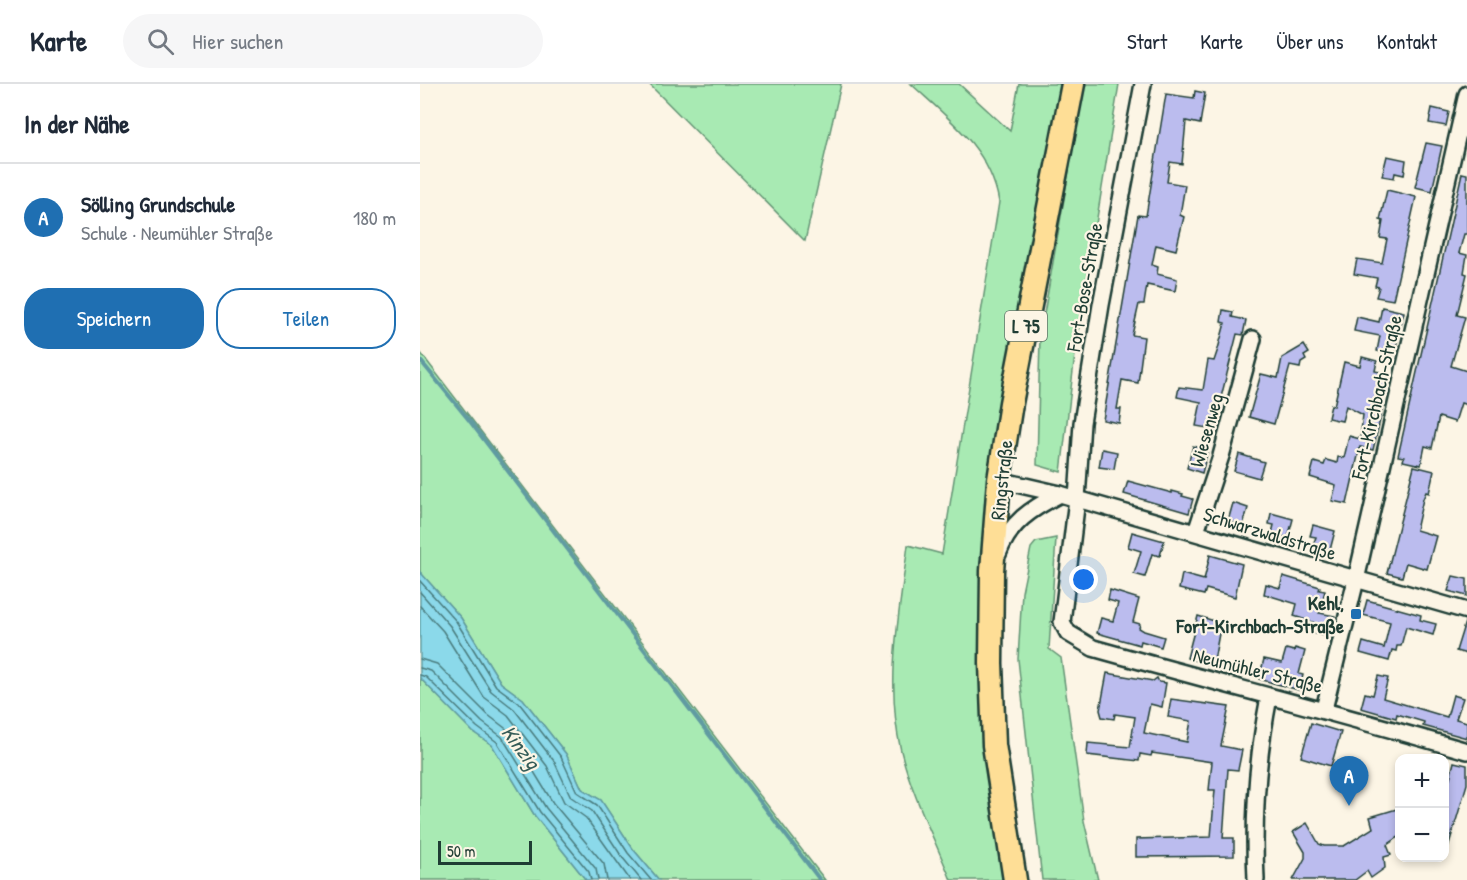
<!DOCTYPE html>
<html lang="de">
<meta charset="utf-8">
<style>
:root{--surface:#fff;--page:#f6f6f7;--text:#1f2937;--muted:#747a83;--line:#e0e1e3;--accent:#1f6fb2}
body{margin:0;font-family:"Patrick Hand",sans-serif;background:var(--page);color:var(--text)}
.controls{position:absolute;right:18px;bottom:18px;display:grid;overflow:hidden;border-radius:12px;box-shadow:0 3px 9px #0003}
.controls button{width:54px;height:54px;display:grid;place-items:center;padding:0;border:0;border-bottom:2px solid var(--line);background:var(--surface);color:var(--text);font:30px sans-serif}
.scale{position:absolute;left:18px;bottom:15px;width:94px;box-sizing:border-box;padding-left:6px;border:3px solid #1f3d34;border-top:0;font-size:16px;line-height:21px;white-space:nowrap;color:#1f3d34;-webkit-text-stroke:4px #fcf5e5;paint-order:stroke}
.you{position:absolute;left:664px;top:496px;width:21px;height:21px;margin:-15px;border:4px solid #fff;border-radius:50%;background:#1a73e8;box-shadow:0 0 0 9px #1a73e833}
.badge{display:grid;place-items:center;width:39px;height:39px;border-radius:50%;background:var(--accent);color:#fff;font-size:20px;font-weight:700}
.pin{position:absolute;translate:-50% -50px;filter:drop-shadow(0 2px 3px #0008)}
.pin::after{content:'';position:absolute;top:32px;width:21px;height:18px;background:inherit;clip-path:polygon(0 0,100% 0,50% 100%)}
.list{margin:0;padding:0;list-style:none}
h2{display:flex;justify-content:space-between;align-items:center;height:78px;margin:0;padding:0 24px;font-size:26px}
h2 small{font-size:20px;font-weight:400;color:var(--muted)}
.list li{display:grid;grid-template-columns:39px 1fr auto;gap:18px;align-items:center;box-sizing:border-box;height:108px;padding:0 24px;border-top:2px solid var(--line)}
.list b{display:block;font-size:22px;white-space:nowrap}
.list p{margin:0;font-size:20px;white-space:nowrap;color:var(--muted)}
.list em{font-size:20px;font-style:normal;color:var(--muted)}
.actions{display:flex;gap:12px;padding:18px 24px}
.actions a{flex:1;padding:14px 0;border:2px solid var(--accent);border-radius:24px;text-align:center;font-size:21px;color:var(--accent)}
.actions .main{background:var(--accent);color:#fff}
.icon{flex:none;width:33px;height:33px;fill:none;stroke:currentColor;stroke-width:2;stroke-linecap:round;stroke-linejoin:round}
.map{position:relative;flex:none;width:1047px;height:796px;overflow:hidden}
header{display:flex;align-items:center;gap:36px;box-sizing:border-box;height:84px;padding:0 30px;background:var(--surface);border-bottom:2px solid var(--line)}
header strong{font-size:28px}
nav{display:flex;gap:33px;margin-inline-start:auto;font-size:21px}
.search{width:420px;height:54px;background:var(--page);display:flex;align-items:center;gap:15px;box-sizing:border-box;padding:0 21px;border-radius:33px;color:var(--muted);font-size:22px}
main{display:flex}
aside{flex:1;background:var(--surface)}
.map>svg:first-child{display:block}
</style>
<header>
<strong>Karte</strong>
<div class="search"><svg class="icon" aria-label="search" viewBox="0 0 24 24"><circle cx="10" cy="10" r="6"/><path d="M15 15l6 6"/></svg>Hier suchen</div>
<nav><a>Start</a><a>Karte</a><a>Über uns</a><a>Kontakt</a></nav>
</header>
<main>
<aside>
<h2>In der Nähe<small></small></h2>
<ul class="list">
<li><span class="badge">A</span><div><b>Sölling Grundschule</b><p>Schule · Neumühler Straße</p></div><em>180 m</em></li>
</ul>
<div class="actions"><a class="main">Speichern</a><a>Teilen</a></div>
</aside>
<div class="map">
<svg width="1047" height="796" viewBox="0 0 1047 796">
<rect width="100%" height="100%" fill="#fcf5e5"/>
<filter id="ink" filterUnits="userSpaceOnUse"><feTurbulence type="fractalNoise" baseFrequency=".0167" numOctaves="2"/><feDisplacementMap in="SourceGraphic" scale="12" xChannelSelector="R" yChannelSelector="G"/><feConvolveMatrix kernelMatrix="1 2 1 2 8 2 1 2 1" color-interpolation-filters="sRGB"/></filter>
<g filter="url(#ink)">
<g fill="#a8eab3" stroke="#649474" stroke-width="1.5">
<path d="M229,0h192l-36,157z"/>
<path d="M491,0h48l51,47 9,-47h44l-64,317 -16,129 -1,84 26,266h-57c-17,-42 -39,-85 -50,-129 -16,-68 -2,-137 7,-206l34,9 57,-352c-9,-53 -51,-84 -88,-118z"/>
<path d="M664,0h35l-43,262 -15,126 -24,-7 3,-128z"/>
<path d="M0,268l358,467 47,61h-166l-26,-31 -32,-49 -19,-11 -16,-35 -43,-55 -22,-16 -40,-65 -41,-46z"/>
<path d="M636,454l-7,111 12,9 23,163 14,59h-56l-24,-221 4,-67 9,-44 5,-6z"/>
<path d="M0,594l53,54 19,13 43,71 51,64h-166z"/>
</g>
<path fill="#8bd9ea" stroke="#609ba1" stroke-width="1.5" d="M0,488l41,46 40,65 22,16 43,55 16,35 19,11 32,49 26,31h-73l-51,-64 -43,-71 -19,-13 -53,-54z"/>
<g fill="none" stroke-linecap="round" stroke-linejoin="round">
<g stroke="#4a7b7d" stroke-width="1.5">
<path d="M0,497l36,40 40,65 23,17 42,54 16,35 20,13 31,48 23,27"/>
<path d="M0,508l30,34 41,65 23,18 40,52 17,36 21,14 30,46 19,23"/>
<path d="M0,522l23,25 41,66 24,18 39,51 17,36 22,16 44,62"/>
<path d="M0,575l17,5 51,51 21,16 44,72 51,61 3,16"/>
<path d="M0,584l11,3 51,51 20,15 44,71 50,61 2,11"/>
<path d="M0,591l6,2 51,50 20,15 43,70 49,60 2,8"/>
</g>
<path stroke="#609ba1" stroke-width="4" d="M0,276l49,60 351,460"/>
</g>
<g fill="#bbbcee" stroke="#1f3d34" stroke-width="1.5">
<path d="M775,7l10,2 -5,31 -14,-3 -4,43 -12,-2 -3,20 18,3 -5,30 4,2 -3,12 -5,21 -20,-5 -4,20 6,2 -1,7 20,5 -2,12 -28,-6 -3,19h-5l-7,31 12,2 -6,46 -16,-3 -5,29h4l-2,14 -16,-3 35,-205 8,1 20,-122 28,4z"/>
<path d="M1012,24l17,4 -3,14 -17,-3z"/>
<path d="M1006,59l16,3 -10,45 -17,-4z"/>
<path d="M967,72l19,4 -2,15 -9,-2 -1,5 -12,-2z"/>
<path d="M1042,89l5,1v60h-3l-5,19 8,2 -3,18 3,1 -10,41 8,2 -14,49 16,5v34l-6,-2 -6,19 -16,-5 -7,31 -7,-2 -4,19 -18,-4 1,-4 -6,-1z"/>
<path d="M967,106l29,7 -23,103 -17,-3 3,-10 -4,-1 2,-8 -23,-4 3,-15 25,4 5,-24 -7,-1 3,-17 -3,-1z"/>
<path d="M962,223l22,5 -10,43 -17,-4 3,-15 -26,-5 3,-14 22,5z"/>
<path d="M803,226l10,2 -1,5 14,3 -3,15 -6,-1 -24,95 -17,-3 5,-24 -24,-5 2,-10 24,3 5,-30 6,1 4,-12 7,-26 -4,-1z"/>
<path d="M884,261l5,8 -5,3 2,4 -5,3 -1,5 -10,-2 -16,58 -25,-7 12,-43 17,4 4,-20z"/>
<path d="M942,273l15,4 -2,10 15,3 -3,14h-4l-4,19h4l-10,43 -13,-3 -13,57 -15,-3 4,-16 -26,-8 4,-15 10,3 2,-5 11,3 1,-6 6,1 5,-22 11,3 3,-24 -17,-9 -4,15 -14,-3 3,-13 3,1 10,-44 16,4z"/>
<path d="M773,362l15,4 -6,23 -15,-5z"/>
<path d="M682,365l15,3 -3,17 -15,-2z"/>
<path d="M819,370l25,8 -5,16 -25,-7z"/>
<path d="M994,382l20,5 -5,22 -3,-1 -3,7 -7,31 20,6 -9,33 -21,-6 -4,14 -15,-4z"/>
<path d="M708,397l44,12v-2l11,3 -1,2 11,3 -4,14 -65,-19z"/>
<path d="M813,419l15,5 -5,17 -15,-4z"/>
<path d="M851,429l22,6 -5,19 -16,-5 2,-8 -5,-1z"/>
<path d="M893,441l22,6 -5,19 -17,-5 3,-8 -6,-1z"/>
<path d="M712,448l32,9 -4,15 -8,-2 -7,23 -11,-3 7,-23 -13,-4z"/>
<path d="M790,471l32,9 -7,33 -29,-8 -2,6 -25,-6 3,-15 22,6z"/>
<path d="M863,492l37,11 -1,3 6,1 -6,22 16,3 -5,21 -18,-4 3,-10 -21,-7 3,-12 -33,-10 2,-10 14,4z"/>
<path d="M1033,492l14,3v17l-19,-5z"/>
<path d="M690,506l29,9 -6,23 7,2 -1,4 5,3 20,6 -3,10 -20,-6 -1,4 -43,-12 4,-15 12,3 5,-18 -10,-3z"/>
<path d="M947,516l54,15 -1,5 16,4 -3,11 -27,-8 -5,19h-4l-1,5 -4,-1 -3,11 -29,-8 3,-11 21,6 6,-26 -27,-7z"/>
<path d="M778,532l23,7 -8,43 -26,-8z"/>
<path d="M1045,538l2,1v31l-11,-3z"/>
<path d="M875,564l10,3 -6,23 4,1 -4,15 -40,-11 5,-20 18,4 4,-14 8,2z"/>
<path d="M687,589l46,8 4,-3 2,4 7,1 -4,24 -12,-3 -6,29 43,9 4,-21 -23,-4 3,-18 58,8 -8,39 21,4 -4,20 -10,-1 -5,69h11v18l-98,1v-18l75,-2 4,-47h-6l3,-28 -60,-9 -1,3 -11,-2 -1,7 -52,-6 1,-12 42,4 5,-30 -20,-3 -1,5 -12,-2 -2,-7z"/>
<path d="M958,592l10,2 -5,20 64,19 6,-22 10,3 -7,21 11,3v16l-44,-12 1,-4 -27,-8 -1,4 -35,-10 4,-15 8,2z"/>
<path d="M891,639l30,9 -10,34 -30,-9z"/>
<path d="M1034,678l13,3v19l-20,67h-3v-75l6,2z"/>
<path d="M980,724v28l-13,9 4,10 -7,2 1,11 -14,10 -4,-7 -12,9h-62l12,-22v-6l-12,-20 14,-9 12,21 5,2h20l29,-18 -3,-11z"/>
</g>
<g fill="none" stroke-linecap="round" stroke-linejoin="round">
<defs>
<g id="minor">
<path d="M723,0l-42,221 -19,118 -5,76 -15,123 6,11 25,15c125,35 250,67 374,103"/>
<path d="M579,396l61,14 407,117"/>
<path d="M776,448l25,-76 32,-117"/>
<path d="M578,470c12,-32 33,-45 62,-60"/>
<path d="M904,625l32,-129 111,-486"/>
<path d="M836,796c-3,-62 1,-122 13,-183"/>
</g>
<path id="primary" d="M595,796l-21,-135 -3,-82 1,-92 7,-91 12,-77 62,-319"/>
</defs>
<use href="#minor" stroke="#1f3d34" stroke-width="20"/>
<use href="#primary" stroke="#1f3d34" stroke-width="27"/>
<use href="#minor" stroke="#fcf5e5" stroke-width="15"/>
<use href="#primary" stroke="#fede96" stroke-width="22"/>
</g>
</g>
<rect fill="#1f6fb2" stroke="#fcf5e5" stroke-width="2" x="930" y="524" width="12" height="12" rx="3"/>
<g text-anchor="middle" dominant-baseline="central" stroke-width="4.5" stroke-linejoin="round" paint-order="stroke">
<rect fill="#fcf5e5" stroke="#617469" stroke-width="1.5" x="585" y="227" width="42" height="30" rx="4.5"/>
<g font-size="18" font-weight="bold" fill="#1f3d34">
<text x="606" y="242">L 75</text>
</g>
<g font-size="20" fill="#1f3d34" stroke="#fcf5e5">
<text transform="translate(664 203) rotate(-80)">Fort-Bose-Straße</text>
<text transform="translate(956 313) rotate(-77)">Fort-Kirchbach-Straße</text>
<text transform="translate(786 346) rotate(-74)">Wiesenweg</text>
<text transform="translate(581 396) rotate(-84)">Ringstraße</text>
<text transform="translate(850 449) rotate(17)">Schwarzwaldstraße</text>
<text transform="translate(838 586) rotate(14)">Neumühler Straße</text>
</g>
<g font-size="20" font-weight="bold" fill="#1f3d34" stroke="#fcf5e5" text-anchor="end">
<text x="924" y="518">Kehl,<tspan x="924" dy="23">Fort-Kirchbach-Straße</tspan></text>
</g>
<g font-size="21" font-style="italic" fill="#355c58" stroke="#fcf5e5">
<text transform="translate(101 663) rotate(53)">Kinzig</text>
</g>
</g>
</svg>
<div class="controls">
<button>+</button>
<button>−</button>
</div>
<div class="scale">50 m</div>
<div class="you"></div>
<div class="pin badge" style="left:929px;top:722px">A</div>
</div>
</main>
